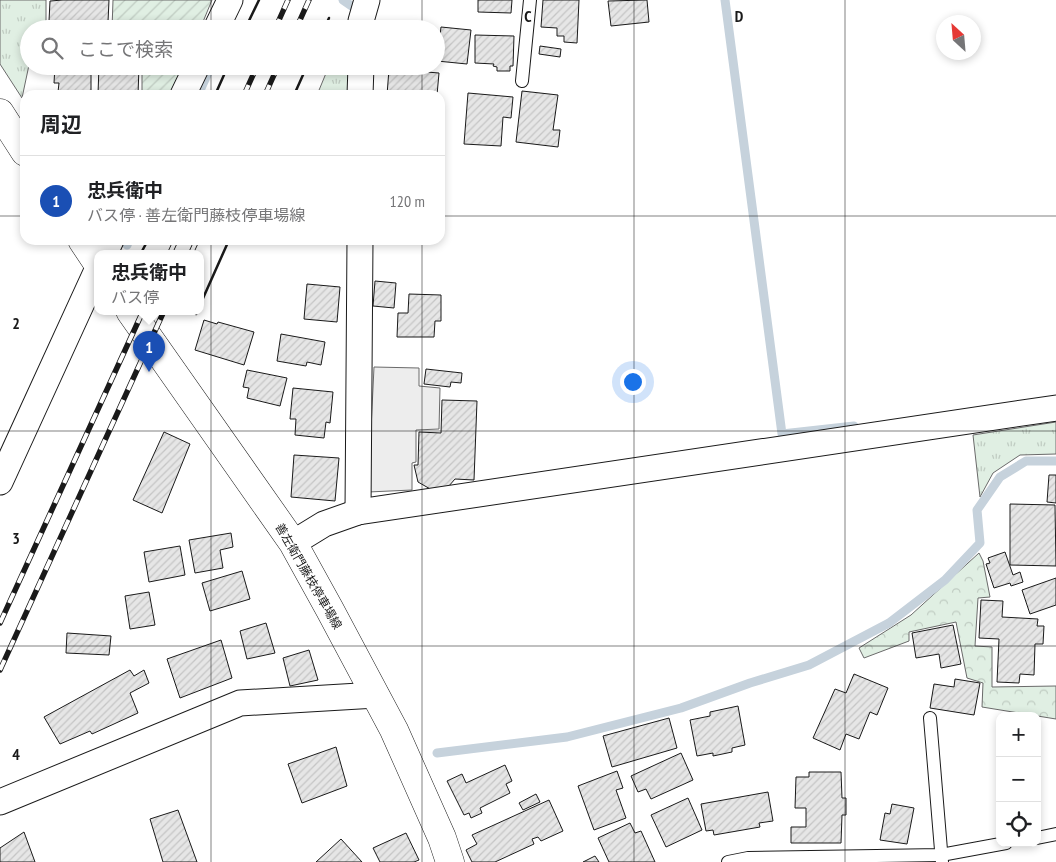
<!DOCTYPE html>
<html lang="ja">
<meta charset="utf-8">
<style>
:root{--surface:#fff;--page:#f6f6f6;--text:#202124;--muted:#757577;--line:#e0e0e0;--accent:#db2777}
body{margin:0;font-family:"PT Sans Narrow","Noto Sans JP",sans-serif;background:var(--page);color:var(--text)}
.controls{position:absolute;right:15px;bottom:15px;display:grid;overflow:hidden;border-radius:10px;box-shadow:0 2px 8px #0003}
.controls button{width:45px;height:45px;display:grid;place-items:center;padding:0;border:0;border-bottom:1px solid var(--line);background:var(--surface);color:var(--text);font:25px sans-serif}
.compass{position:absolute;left:936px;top:15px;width:45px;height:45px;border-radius:50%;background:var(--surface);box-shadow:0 2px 8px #0003;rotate:334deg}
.you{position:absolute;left:632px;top:381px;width:18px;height:18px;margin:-12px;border:4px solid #fff;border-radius:50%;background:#1a73e8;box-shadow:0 0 0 8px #1a73e833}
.badge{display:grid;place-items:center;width:32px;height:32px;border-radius:50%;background:var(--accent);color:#fff;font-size:16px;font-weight:700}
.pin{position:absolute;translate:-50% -41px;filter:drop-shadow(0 1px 2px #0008)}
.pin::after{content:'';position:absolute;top:26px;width:18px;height:15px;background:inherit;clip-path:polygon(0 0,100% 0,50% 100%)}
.popup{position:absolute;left:94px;top:250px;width:110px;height:65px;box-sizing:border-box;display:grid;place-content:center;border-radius:10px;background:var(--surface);filter:drop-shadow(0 1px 4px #0005);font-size:16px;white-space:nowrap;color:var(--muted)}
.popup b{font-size:19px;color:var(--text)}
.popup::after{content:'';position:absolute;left:50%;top:100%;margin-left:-10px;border:10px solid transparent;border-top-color:var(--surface)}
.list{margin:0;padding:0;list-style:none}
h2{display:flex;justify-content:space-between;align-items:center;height:65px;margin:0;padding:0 20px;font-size:21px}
h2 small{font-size:16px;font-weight:400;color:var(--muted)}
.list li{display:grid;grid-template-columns:32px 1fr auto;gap:15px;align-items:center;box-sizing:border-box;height:90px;padding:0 20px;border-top:1px solid var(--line)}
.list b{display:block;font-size:19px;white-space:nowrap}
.list p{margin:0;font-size:16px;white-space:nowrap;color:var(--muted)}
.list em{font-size:16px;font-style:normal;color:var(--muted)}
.icon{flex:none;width:28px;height:28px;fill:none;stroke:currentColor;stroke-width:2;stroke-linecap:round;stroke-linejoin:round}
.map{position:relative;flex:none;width:1056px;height:862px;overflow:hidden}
.search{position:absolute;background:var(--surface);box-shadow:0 2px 8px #0003;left:20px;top:20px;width:425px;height:55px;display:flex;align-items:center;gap:12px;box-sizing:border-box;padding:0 18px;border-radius:28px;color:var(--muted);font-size:19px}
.panel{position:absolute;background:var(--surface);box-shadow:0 2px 8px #0003;left:20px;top:90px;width:425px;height:155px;border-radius:15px}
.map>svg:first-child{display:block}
</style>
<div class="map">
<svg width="1056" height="862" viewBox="0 0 1056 862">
<defs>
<pattern id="grass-tufts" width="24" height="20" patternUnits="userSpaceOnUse" patternTransform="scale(1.25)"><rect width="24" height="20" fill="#e0efe3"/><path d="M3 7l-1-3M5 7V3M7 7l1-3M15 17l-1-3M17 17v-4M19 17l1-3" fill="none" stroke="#c0ccc2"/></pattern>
<pattern id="forest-crowns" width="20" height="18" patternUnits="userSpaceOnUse" patternTransform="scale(1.25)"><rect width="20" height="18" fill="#e0efe3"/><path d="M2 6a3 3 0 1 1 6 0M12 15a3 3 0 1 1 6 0" fill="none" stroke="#c0ccc2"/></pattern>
<pattern id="garden-furrows" width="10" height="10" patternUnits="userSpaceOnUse" patternTransform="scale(1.25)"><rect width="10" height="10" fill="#e0efe3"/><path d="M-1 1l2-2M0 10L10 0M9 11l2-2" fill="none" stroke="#c0ccc2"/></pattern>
<pattern id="building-hatch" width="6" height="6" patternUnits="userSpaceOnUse" patternTransform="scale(1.25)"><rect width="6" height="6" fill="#e6e6e6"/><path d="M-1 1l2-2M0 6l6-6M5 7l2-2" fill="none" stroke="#c5c5c5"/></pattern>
</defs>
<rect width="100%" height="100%" fill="#fff"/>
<g fill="url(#grass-tufts)" stroke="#6a6a6a">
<path d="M0,0h46v24l10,2 -1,3h-26v36l-7,33 -22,-34z"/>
<path d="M329,66h23l-2,29h-33z"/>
<path d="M1056,422v32l-36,1 -27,18 -13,24 -7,-62z"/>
</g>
<path fill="url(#forest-crowns)" stroke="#6a6a6a" d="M979,553l4,8 7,36 -12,1 -3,48 17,1v40l64,-1v33l-74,-12 1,-24 -16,-5 -11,-56 -47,10v9l-45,17 -5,-10 52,-33z"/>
<g fill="url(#garden-furrows)" stroke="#6a6a6a">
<path d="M113,0h99l-12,29h-99h11z"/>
<path d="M142,66h42l-10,26 -32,2z"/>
</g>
<path fill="#ededed" stroke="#6a6a6a" d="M374,367l45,1v18l21,2 -1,41 -23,1v32l-4,1v27l-44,2z"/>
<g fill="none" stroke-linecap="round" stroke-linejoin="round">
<g stroke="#c6d2dc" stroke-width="9">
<path d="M343,0l13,9"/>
<path d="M725,0l57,434 72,-8"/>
<path d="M198,95l13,-29"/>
<path d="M127,245l2,-5"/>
<path d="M437,753l130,-16 114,-29 69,-25 59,-18 80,-42 56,-43 35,-37 -3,-33 23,-33 26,-16h30"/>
</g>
</g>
<g fill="url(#building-hatch)" stroke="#1a1a1a">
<path d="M63,0h46l-1,22h-13v7h-34v-7l-12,-1 1,-20z"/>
<path d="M478,0h34l-1,13 -33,-1z"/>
<path d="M543,0h36l-2,43 -13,-1v-6h-7v-8l-16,-1z"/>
<path d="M647,0l2,22 -38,4 -3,-25z"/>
<path d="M389,22l40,4v3h-41z"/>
<path d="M441,27l30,3 -4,34 -30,-3z"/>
<path d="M475,35l39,1 -1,30h-3v5h-13v-4l-4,-1 1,-2 -19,-1z"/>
<path d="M540,46l21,3 -1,8 -21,-3z"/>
<path d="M55,66h36v26h-33l1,-9h-5z"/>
<path d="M99,66h40l-1,29 -40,-1z"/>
<path d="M389,69l50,4 -2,22h-50z"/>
<path d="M522,91l36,4 -5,35h7l-2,17 -42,-5z"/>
<path d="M468,93l45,4 -2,21 -8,-1 -2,29 -37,-2z"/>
<path d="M375,281l21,2 -2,25 -21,-2z"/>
<path d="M307,284l33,3 -3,35 -33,-3z"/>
<path d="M409,294l32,1v26h-6l-1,16h-37l1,-24h10z"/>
<path d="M204,320l13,4 1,-2 36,10 -10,33 -49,-15z"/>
<path d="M281,334l44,8 -4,23 -14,-3 -1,4 -29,-5z"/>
<path d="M426,369l36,4 -1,10 -10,-1 -1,5 -26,-3z"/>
<path d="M247,370l40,8 -7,28 -33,-8 2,-10 -6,-1z"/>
<path d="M293,388l40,4 -3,31 -4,-1 -2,16 -29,-3 1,-16h-6z"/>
<path d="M442,400l35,1 -3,79 -19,-1 -7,8 -16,3 -14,-8 -4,-17h4l1,-33 22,1z"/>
<path d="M164,432l26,12 -28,69 -29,-13z"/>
<path d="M294,455l45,3 -4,43 -44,-4z"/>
<path d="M1049,475h7v28l-9,-1z"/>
<path d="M1010,504l45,1 1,61 -46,-1z"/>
<path d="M231,533l2,14 -13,3 3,18 -28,5 -6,-33z"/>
<path d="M180,546l5,29 -36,7 -5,-30z"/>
<path d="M1005,552l8,23 7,-3 3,10 -12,4 -1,-3 -16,5 -8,-24 4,-1 -2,-5z"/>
<path d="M242,571l8,28 -40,12 -8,-28z"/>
<path d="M1056,578v27l-26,9 -8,-24z"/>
<path d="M149,592l6,33 -25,4 -5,-33z"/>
<path d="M981,600l22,1 -1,16 36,2 -1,7h7l-1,18h-8l-1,31 -14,-1 -1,9 -22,-1 2,-43 -20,-1z"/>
<path d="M266,623l9,30 -28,6 -7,-28z"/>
<path d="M953,625l8,39 -20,4 -2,-14 -23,4 -4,-25z"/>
<path d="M67,633l44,3 -2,19 -43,-2z"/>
<path d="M221,640l11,38 -52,20 -13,-39z"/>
<path d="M309,650l9,30 -28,6 -7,-28z"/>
<path d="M130,670l4,6 10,-6 5,13 -19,10 8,20 -46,21 -2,-3 -30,13 -16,-27z"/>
<path d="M854,674l34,14 -11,27 -7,-3 -11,27 -13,-5 -6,16 -27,-12 22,-49 11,4z"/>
<path d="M955,679l25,4 -6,32 -44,-7 4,-24 20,3z"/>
<path d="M738,706l7,39 -13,3v4l-19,4v-3l-16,3 -7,-36 20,-4v-4z"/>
<path d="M669,718l8,30 -65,19 -9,-31z"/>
<path d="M336,747l11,39 -45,17 -14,-39z"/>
<path d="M681,753l12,27 -42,19 -5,-10 -8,3 -7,-16z"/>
<path d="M505,765l7,16 -6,3 4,9 -30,15 2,5 -11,5 -2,-5 -5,2 -17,-34 15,-7 4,9z"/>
<path d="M617,771l6,17 -7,2 10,28 -32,12 -16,-44z"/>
<path d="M809,772h32l1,26h4v17h-4l-1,28h-50v-16h15v-19h-11l1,-31h13z"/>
<path d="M768,792l5,29 -14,2 1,4 -46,8 -1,-5 -7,1 -5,-27z"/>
<path d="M536,794l4,8 -17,8 -4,-7z"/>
<path d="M688,798l14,32 -36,17 -15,-32z"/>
<path d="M549,800l14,31 -22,10 -3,-4 -6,2 2,5 -39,18h-23l-6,-12 11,-6 -5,-9z"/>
<path d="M892,804l22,4 -7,36 -27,-4 5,-27 5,1z"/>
<path d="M178,810l19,52h-34l-13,-43z"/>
<path d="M630,823l5,10 6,-2 14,31h-46l-11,-24z"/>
<path d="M24,832l11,30h-35v-14z"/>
<path d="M406,833l13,27 -5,2h-34l-7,-14z"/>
<path d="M341,839l21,23h-46z"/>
<path d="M595,856l4,6h-16z"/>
</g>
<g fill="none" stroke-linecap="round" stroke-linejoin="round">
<defs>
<g id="service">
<path d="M522,81l8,-81"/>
<path d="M930,718l12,144"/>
<path d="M1037,838l19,-4"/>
<path d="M728,862l20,-4 193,-3 65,-12"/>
</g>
<g id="minor">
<path d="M216,29l14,-29"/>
<path d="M361,29v-8l6,-21"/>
<path d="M183,95l14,-29"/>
<path d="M360,95l1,-29"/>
<path d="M105,253l6,-13"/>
<path d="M0,482l98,-214"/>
<path d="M358,512l2,-272"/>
<path d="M293,543l31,-19 34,-12 698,-104"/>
<path d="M0,802l240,-99 136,-8"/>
</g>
<g id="secondary">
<path d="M0,113l25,39"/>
<path d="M82,240l16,24"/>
<path d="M130,311l163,232 37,67 64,120 48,108 8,24"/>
</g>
</defs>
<use href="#service" stroke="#1a1a1a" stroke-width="14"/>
<use href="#minor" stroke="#1a1a1a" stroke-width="27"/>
<use href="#secondary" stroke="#1a1a1a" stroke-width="29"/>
<use href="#service" stroke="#fff" stroke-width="12"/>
<use href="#minor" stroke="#fff" stroke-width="25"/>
<use href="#secondary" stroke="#fff" stroke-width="28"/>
<defs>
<g id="rail">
<path d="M275,29l13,-29"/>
<path d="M296,29l13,-29"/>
<path d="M244,95l13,-29"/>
<path d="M265,95l13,-29"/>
<path d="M170,253l6,-13"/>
<path d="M191,253l6,-13"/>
<path d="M0,623l143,-312"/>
<path d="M0,670l164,-359"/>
</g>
</defs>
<use href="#rail" stroke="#1a1a1a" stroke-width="5.5"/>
<use href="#rail" stroke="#fff" stroke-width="4" stroke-dasharray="11" stroke-linecap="butt"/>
<g stroke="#1a1a1a" stroke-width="2.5">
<path d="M245,29l14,-29"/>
<path d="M324,29l5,-11"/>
<path d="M215,95l13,-29"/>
<path d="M294,95l13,-29"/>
<path d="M141,253l7,-13"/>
<path d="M200,305l29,-65"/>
<path d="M196,314l2,-3"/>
</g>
</g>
<path fill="none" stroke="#1a1a1a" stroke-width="1" stroke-opacity="0.55" d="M211,0v29M422,0v29M634,0v862M845,0v862M211,66v29M422,66v29M0,216h25M440,216h616M211,240v622M422,240v622M0,431h1056M0,646h1056"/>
<g text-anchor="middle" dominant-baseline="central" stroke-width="4" stroke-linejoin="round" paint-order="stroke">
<g font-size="12" fill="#1a1a1a" stroke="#fff">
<text transform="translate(309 576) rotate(60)">善左衛門藤枝停車場線</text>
</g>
</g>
<g font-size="16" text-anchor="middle" font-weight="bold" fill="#1a1a1a" stroke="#fff" stroke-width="4" stroke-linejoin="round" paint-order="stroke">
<text x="528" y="22">C</text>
<text x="739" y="22">D</text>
<text x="16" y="329">2</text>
<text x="16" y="544">3</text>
<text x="16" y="760">4</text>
</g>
</svg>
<div class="controls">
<button>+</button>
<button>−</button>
<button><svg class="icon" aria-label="locate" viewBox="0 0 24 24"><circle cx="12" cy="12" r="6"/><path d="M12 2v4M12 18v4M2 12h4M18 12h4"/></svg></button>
</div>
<svg class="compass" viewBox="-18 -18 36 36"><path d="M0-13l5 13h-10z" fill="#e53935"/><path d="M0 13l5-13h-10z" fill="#757577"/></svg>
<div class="you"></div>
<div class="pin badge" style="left:149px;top:372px;background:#1a4fb4">1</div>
<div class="popup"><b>忠兵衛中</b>バス停</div>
<div class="search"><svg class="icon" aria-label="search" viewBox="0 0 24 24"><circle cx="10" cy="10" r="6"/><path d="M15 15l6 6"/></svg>ここで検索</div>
<section class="panel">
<h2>周辺<small></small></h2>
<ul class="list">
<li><span class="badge" style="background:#1a4fb4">1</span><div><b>忠兵衛中</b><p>バス停 · 善左衛門藤枝停車場線</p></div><em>120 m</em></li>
</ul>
</section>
</div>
